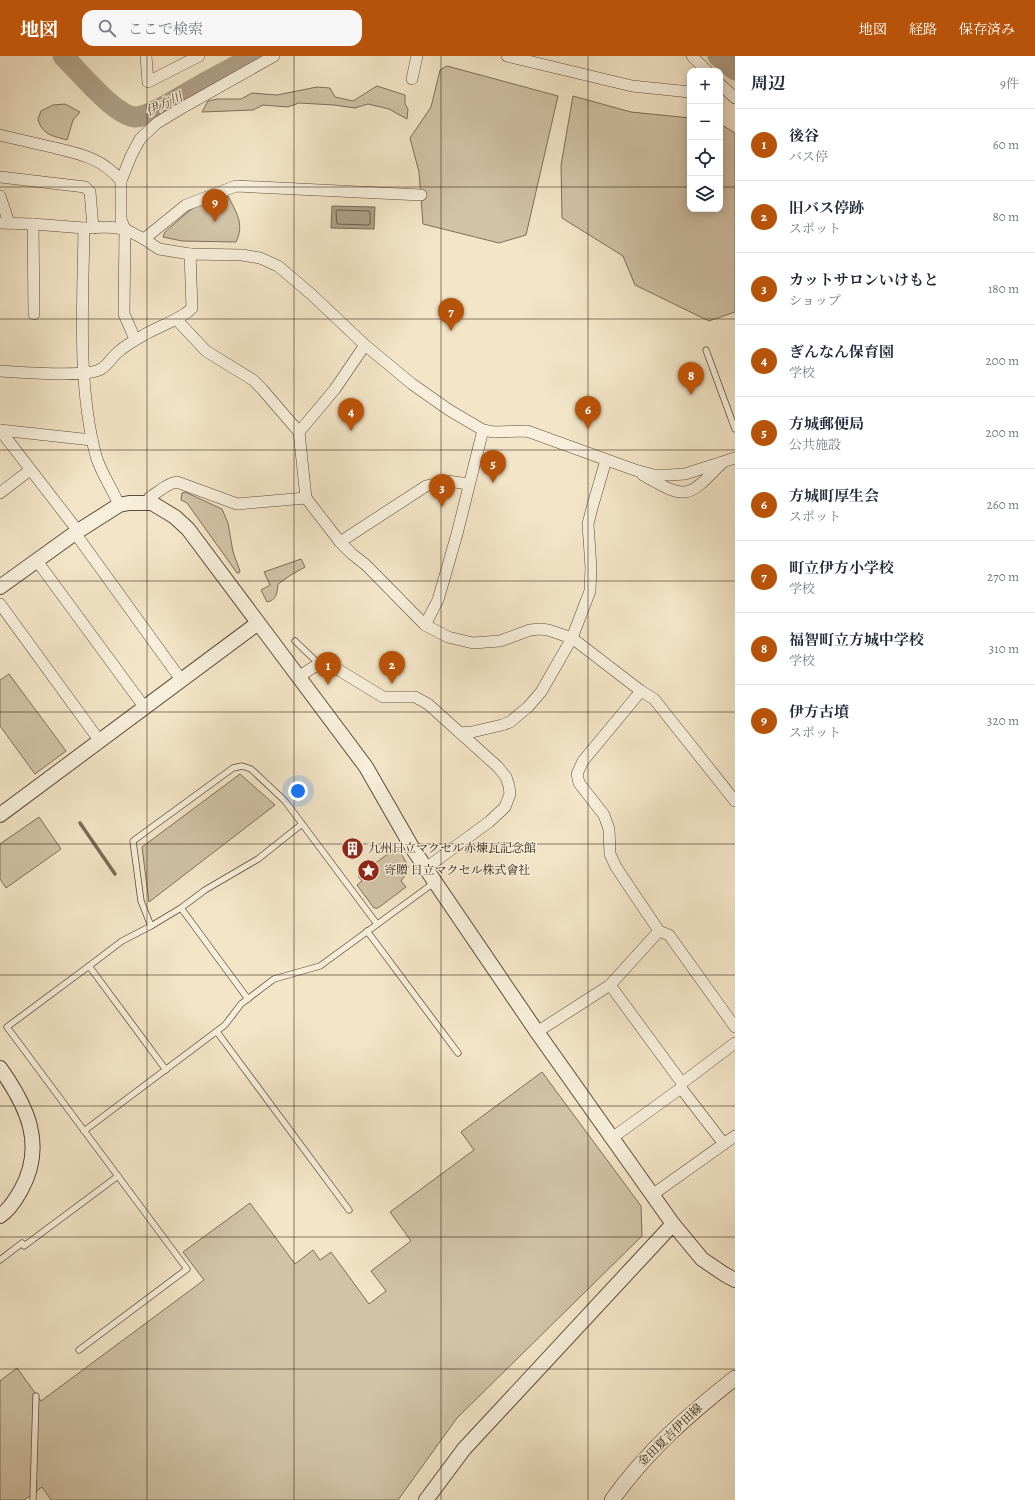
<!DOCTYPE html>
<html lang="ja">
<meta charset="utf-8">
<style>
:root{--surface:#fff;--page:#f6f6f7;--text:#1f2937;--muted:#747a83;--line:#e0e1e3;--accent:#b45309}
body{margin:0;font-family:Alegreya,"Noto Serif JP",serif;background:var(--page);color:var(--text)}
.controls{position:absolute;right:12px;top:12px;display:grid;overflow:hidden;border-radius:8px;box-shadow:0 2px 10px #0003}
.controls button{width:36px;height:36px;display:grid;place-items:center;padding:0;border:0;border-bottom:1px solid var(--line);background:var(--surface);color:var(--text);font:20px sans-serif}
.you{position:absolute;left:298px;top:735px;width:14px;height:14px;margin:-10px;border:3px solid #fff;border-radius:50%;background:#1a73e8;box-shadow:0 0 0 6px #1a73e833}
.badge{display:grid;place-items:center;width:26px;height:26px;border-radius:50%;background:var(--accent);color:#fff;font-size:13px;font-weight:700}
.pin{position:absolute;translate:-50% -33px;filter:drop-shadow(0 1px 2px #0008)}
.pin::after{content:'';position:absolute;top:21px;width:14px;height:12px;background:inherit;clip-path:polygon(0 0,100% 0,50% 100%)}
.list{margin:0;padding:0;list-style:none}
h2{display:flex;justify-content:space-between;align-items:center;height:52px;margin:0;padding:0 16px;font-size:17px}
h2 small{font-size:13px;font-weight:400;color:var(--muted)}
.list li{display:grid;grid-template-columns:26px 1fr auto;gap:12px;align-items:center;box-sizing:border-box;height:72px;padding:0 16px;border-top:1px solid var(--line)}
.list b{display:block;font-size:15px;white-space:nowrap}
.list p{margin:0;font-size:13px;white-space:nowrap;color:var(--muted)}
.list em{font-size:13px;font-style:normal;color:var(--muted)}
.icon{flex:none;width:22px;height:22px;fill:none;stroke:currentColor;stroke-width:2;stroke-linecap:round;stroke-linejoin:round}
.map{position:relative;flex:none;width:735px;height:1444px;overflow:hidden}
header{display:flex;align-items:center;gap:24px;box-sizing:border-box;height:56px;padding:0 20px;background:var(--accent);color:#fff}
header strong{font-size:19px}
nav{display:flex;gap:22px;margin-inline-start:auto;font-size:14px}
.search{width:280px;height:36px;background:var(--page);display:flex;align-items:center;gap:10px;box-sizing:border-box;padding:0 14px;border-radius:12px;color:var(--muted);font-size:15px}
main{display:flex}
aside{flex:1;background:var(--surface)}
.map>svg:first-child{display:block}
</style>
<header>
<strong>地図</strong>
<div class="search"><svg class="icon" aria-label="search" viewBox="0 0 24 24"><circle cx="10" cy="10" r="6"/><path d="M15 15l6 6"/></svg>ここで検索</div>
<nav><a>地図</a><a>経路</a><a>保存済み</a></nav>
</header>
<main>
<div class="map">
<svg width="735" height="1444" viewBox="0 0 735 1444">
<rect width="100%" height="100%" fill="#f3e6c8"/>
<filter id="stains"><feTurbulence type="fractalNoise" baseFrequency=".005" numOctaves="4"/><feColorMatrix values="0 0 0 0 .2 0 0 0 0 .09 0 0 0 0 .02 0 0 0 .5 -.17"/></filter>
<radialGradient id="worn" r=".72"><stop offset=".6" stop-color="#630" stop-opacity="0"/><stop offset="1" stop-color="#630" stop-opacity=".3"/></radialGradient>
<g fill="#d1c3a7" stroke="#7e6e58">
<path d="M447,10l111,30 -32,139 -27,8 -76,-19 -4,-52 -9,-34 21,-31 9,-37z"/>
<path d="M377,30l28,9v9l3,5 -1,10 -18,-10 -21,-5 -13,4 -21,-3 -35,-2 -11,4 -25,-2 -10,5 -51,2 6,-11 9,-2h24l11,-6 25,2 40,-8 13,1 5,9 18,4z"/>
<path d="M573,40l58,16 59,6v91h30v-85l15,9v179l-26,9 -74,-36 -12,-29 -61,-38 -1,-53z"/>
<path d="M65,48l15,8 -7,8 -6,20c-14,-4 -25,-5 -29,-21l3,-8 12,-6z"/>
<path d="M228,140c8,16 17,28 8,46l-54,-1 -19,-4 2,-5 24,-21 8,-5z"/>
<path d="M185,436l37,17 6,14 5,29 7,19 -1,2h-2l-50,-70 -6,-3 1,-7z"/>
<path d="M301,503l4,8 -14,8 -13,9c-1,9 -1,16 -11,18l-6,-12 9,-5 -6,-13z"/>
<path d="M9,618l57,77 -31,23 -35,-48v-46z"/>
<path d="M240,718l35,31 -126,97 -7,-55z"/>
<path d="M39,761l22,32 -55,39 -6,-9v-35z"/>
<path d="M397,791l12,20 -5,3 2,4 -5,7 5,6 -28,21h-4l-17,-23 5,-4 -4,-5z"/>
<path d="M542,1016l99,134 1,30 -185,182 -59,82h-347l-9,-13 -18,13h-24v-119l17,-13 24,33 163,-121 -21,-28 67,-49 45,61 18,-14 7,10 11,-8 38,52 17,-13 -15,-20 40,-30 -21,-29 84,-62 -13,-18z"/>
</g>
<path fill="#afa087" stroke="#7b6a54" d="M332,150l43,1 -1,22 -43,-1z"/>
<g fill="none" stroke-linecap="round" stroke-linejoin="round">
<path stroke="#6e5c48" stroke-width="1" d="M337,154l32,1 1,2v11l-2,1 -31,-1 -1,-12z"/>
<path stroke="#7b6a54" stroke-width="3.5" d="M80,767l35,51"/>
<g stroke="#afa087" stroke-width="21">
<path d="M63,0c16,15 51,59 72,61 14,1 55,-26 69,-34 17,-9 34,-18 51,-27"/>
<path d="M718,0l17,14"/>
</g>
<defs>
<g id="service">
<path d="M706,294l29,79"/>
<path d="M295,585l24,23"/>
<path d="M181,852l67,91"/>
<path d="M151,870l-10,-25 -8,-60 100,-73 9,-2 9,3 34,32 92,123"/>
<path d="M367,875l91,122"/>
<path d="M89,910l33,-25 29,-15 30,-18 24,-18 53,-31 44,-35"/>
<path d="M217,976l132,178"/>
<path d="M84,1075l141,-106 16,-21 33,-25 46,-13 115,-84"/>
<path d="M0,1204l22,-17 2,3 94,-70"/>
<path d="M79,1294l108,-81 -180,-242 82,-61 77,104"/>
<path d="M33,1443l3,-103"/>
</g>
<g id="minor">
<path d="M146,0l2,26 51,-26"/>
<path d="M507,0l125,30 58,6"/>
<path d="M692,0l15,15"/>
<path d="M412,23l5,-23"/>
<path d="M720,28l15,14"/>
<path d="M0,79c17,4 34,8 51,12 26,6 52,11 70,34"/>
<path d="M0,121l85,10 5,5 3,36"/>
<path d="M0,140l9,27"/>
<path d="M0,167l33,1 51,4 23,-1 18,2 19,10 42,-34 50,-19 185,9"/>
<path d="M33,168l1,90"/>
<path d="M84,172c-1,73 -7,157 12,228 5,17 16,32 23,49"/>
<path d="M144,183l15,10 31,5"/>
<path d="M176,263l30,32 47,29 9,9 37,43 7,66 34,44 12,12 14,11 59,60 23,12 25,6 27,-2 30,-11 10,-1 8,1 24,8 69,53 13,8 81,102"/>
<path d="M135,283l-11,-25 1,-85 -4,-9v-39l10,-25 9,-17 17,-16 23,-14 94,-53"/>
<path d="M0,315c20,1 86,7 101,-2 7,-4 11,-12 17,-17 8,-7 17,-12 26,-17 13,-8 38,-16 48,-27l-2,-54 52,1 18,3 18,8 33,28 54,51 47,39 37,26 34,20 11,2 33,-1 108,39 19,5h16l15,-1 50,-16"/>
<path d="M0,374l78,101"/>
<path d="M0,374l92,10"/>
<path d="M299,376l36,-43 30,-44"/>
<path d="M643,419c44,25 44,24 79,-12"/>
<path d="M0,437l30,-23"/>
<path d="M152,447l-2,-6c9,-5 17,-14 27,-15l60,22 69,-6"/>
<path d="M75,477l107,148"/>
<path d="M340,486l86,-56 21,-5 22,3"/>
<path d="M37,505l108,147"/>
<path d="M0,548l99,136"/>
<path d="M425,569l13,-25 19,-66 26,-104"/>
<path d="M299,621c10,-7 17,-14 30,-13l54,33h32l13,7 70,63 8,10 3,9 1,8 -5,13 -16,15 -63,46"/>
<path d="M641,635l-58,70 -6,13 2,9 25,32 5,14 1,25 6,13 43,64 10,4 66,92"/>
<path d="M460,677l12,-1 30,-7 8,-3 18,-15 13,-15 31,-54 18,-47 1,-23 -3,-44 4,-16 14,-48"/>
<path d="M610,929l72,98 53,-40"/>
<path d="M537,976l73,-47 49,-54"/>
<path d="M682,1027l-1,5 43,56"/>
<path d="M612,1082l69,-50"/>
<path d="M652,1139l83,-59"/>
</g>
<g id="tertiary">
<path d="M0,531l75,-54 44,-28 10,-2h23l23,14 13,12 178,238 47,82 22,33 102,150 136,192 29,35 22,15 11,6"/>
<path d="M0,759l258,-192"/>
<path d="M0,1012c27,38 46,77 21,122 -5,9 -12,20 -21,26"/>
<path d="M426,1444l38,-51 209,-225"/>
</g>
<path id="secondary" d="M612,1444c34,-48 77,-86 123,-122"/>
</defs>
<use href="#service" stroke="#5e4c38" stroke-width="7"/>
<use href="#minor" stroke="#5e4c38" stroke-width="12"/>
<use href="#tertiary" stroke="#5e4c38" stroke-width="16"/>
<use href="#secondary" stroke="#2c1908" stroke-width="16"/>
<use href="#service" stroke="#f7efdb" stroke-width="5.5"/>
<use href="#minor" stroke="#f7efdb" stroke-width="11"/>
<use href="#tertiary" stroke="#f7efdb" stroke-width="14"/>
<use href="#secondary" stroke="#f7efdb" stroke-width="15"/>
</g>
<path fill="none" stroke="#2c1908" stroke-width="1" stroke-opacity="0.55" d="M147,0v1444M294,0v1444M441,0v1444M588,0v1444M0,131h690M720,131h15M0,263h735M0,394h735M0,525h735M0,656h735M0,788h735M0,919h735M0,1050h735M0,1181h735M0,1313h735"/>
<defs>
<symbol id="building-disc" viewBox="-11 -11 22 22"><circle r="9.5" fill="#8f2418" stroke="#f7efdb"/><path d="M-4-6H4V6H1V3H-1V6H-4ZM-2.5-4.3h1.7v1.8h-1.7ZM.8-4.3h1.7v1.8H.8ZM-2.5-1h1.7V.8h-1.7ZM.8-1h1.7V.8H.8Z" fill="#fff"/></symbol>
<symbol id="sight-disc" viewBox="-11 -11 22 22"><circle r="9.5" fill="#8f2418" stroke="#f7efdb"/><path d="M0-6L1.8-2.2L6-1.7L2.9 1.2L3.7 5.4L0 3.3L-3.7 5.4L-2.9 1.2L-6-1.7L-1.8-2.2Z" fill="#fff"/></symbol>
</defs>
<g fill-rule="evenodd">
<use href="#building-disc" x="340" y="780" width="25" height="25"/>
<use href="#sight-disc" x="356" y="802" width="25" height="25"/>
</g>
<g text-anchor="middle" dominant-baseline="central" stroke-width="3" stroke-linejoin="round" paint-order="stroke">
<g font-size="12" fill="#2c1908" stroke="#f7efdb" text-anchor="start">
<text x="368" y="792">九州日立マクセル赤煉瓦記念館</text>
<text x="384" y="814">寄贈 日立マクセル株式會社</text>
</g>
<g font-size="12" fill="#2c1908" stroke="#f7efdb">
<text transform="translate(670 1379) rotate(-44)">金田夏吉伊田線</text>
</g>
<g font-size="13" font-style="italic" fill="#604f3b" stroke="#f7efdb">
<text transform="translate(164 48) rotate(-25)">伊方川</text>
</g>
</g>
<rect width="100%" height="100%" filter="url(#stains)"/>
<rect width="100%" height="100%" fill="url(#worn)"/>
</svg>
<div class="controls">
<button>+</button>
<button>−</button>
<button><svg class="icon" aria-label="locate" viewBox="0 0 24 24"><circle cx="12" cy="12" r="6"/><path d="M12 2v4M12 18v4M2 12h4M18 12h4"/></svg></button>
<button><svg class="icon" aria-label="layers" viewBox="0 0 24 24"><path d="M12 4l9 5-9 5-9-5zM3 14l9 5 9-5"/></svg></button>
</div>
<div class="you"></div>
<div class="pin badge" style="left:328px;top:629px">1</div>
<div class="pin badge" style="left:392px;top:628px">2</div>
<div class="pin badge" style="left:442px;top:451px">3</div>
<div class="pin badge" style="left:351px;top:375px">4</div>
<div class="pin badge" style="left:493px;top:427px">5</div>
<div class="pin badge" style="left:588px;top:373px">6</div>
<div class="pin badge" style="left:451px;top:275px">7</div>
<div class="pin badge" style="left:691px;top:339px">8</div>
<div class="pin badge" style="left:215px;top:166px">9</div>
</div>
<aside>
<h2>周辺<small>9件</small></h2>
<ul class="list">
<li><span class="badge">1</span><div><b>後谷</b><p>バス停</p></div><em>60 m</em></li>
<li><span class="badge">2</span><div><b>旧バス停跡</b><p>スポット</p></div><em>80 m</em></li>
<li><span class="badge">3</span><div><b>カットサロンいけもと</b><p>ショップ</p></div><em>180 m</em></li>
<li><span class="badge">4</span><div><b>ぎんなん保育園</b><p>学校</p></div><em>200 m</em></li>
<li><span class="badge">5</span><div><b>方城郵便局</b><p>公共施設</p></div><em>200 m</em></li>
<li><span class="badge">6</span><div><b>方城町厚生会</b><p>スポット</p></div><em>260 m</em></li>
<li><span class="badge">7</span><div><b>町立伊方小学校</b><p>学校</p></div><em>270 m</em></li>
<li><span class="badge">8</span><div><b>福智町立方城中学校</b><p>学校</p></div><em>310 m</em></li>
<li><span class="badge">9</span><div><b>伊方古墳</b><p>スポット</p></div><em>320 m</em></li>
</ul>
</aside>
</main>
